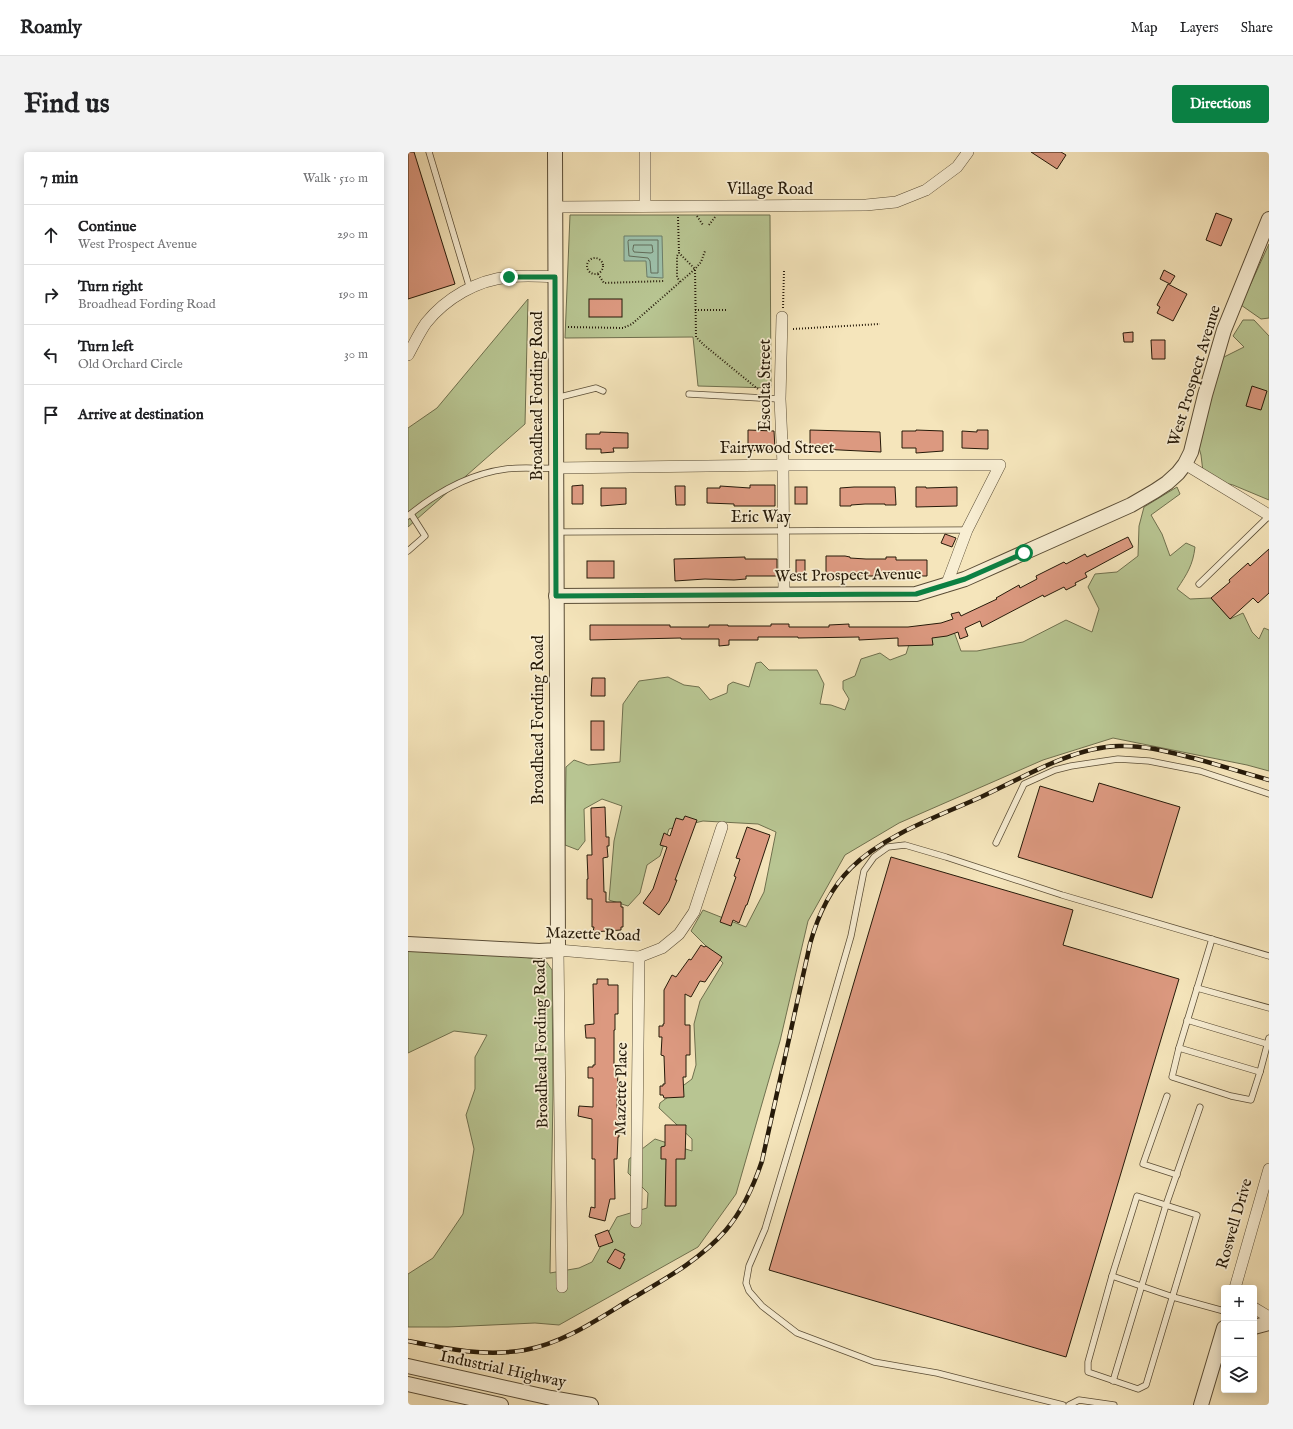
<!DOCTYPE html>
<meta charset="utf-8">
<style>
:root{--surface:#fff;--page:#f2f2f2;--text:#202124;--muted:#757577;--line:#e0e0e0;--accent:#0b8043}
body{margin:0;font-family:"IM FELL English",serif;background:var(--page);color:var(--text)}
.controls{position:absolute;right:12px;bottom:12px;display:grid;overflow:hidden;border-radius:4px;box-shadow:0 2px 10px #0003}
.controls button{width:36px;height:36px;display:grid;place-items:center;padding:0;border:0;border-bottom:1px solid var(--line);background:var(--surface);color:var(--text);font:20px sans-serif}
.stop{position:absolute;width:12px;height:12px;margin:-9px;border:3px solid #0b8043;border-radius:50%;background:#fff}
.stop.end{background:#0b8043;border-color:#fff;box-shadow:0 1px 4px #0008}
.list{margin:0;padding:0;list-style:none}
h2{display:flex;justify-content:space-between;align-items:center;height:52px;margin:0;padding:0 16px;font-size:17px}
h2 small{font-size:13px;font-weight:400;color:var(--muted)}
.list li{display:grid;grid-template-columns:26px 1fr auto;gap:12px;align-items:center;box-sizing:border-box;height:60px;padding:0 16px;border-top:1px solid var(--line)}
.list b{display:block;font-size:15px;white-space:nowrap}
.list p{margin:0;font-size:13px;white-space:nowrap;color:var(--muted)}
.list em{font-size:13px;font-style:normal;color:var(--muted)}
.icon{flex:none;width:22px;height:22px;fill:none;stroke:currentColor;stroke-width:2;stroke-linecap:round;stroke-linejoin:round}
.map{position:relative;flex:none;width:861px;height:1253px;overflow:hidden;border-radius:4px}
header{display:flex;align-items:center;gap:24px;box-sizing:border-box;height:56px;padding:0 20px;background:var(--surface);border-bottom:1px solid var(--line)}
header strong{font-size:19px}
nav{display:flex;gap:22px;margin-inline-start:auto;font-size:14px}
.intro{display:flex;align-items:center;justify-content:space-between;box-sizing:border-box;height:96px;padding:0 24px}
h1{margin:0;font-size:28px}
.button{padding:10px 18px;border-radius:4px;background:var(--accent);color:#fff;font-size:14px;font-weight:700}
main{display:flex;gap:24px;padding:0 24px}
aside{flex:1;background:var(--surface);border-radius:4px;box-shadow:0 2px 10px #0003}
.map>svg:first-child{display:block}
</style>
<header>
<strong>Roamly</strong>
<nav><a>Map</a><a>Layers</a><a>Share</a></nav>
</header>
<div class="intro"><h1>Find us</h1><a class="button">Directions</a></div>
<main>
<aside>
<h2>7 min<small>Walk · 510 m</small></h2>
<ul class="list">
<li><svg class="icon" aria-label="ahead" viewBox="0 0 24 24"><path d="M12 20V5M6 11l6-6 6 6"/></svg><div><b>Continue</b><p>West Prospect Avenue</p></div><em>290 m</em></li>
<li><svg class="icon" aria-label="right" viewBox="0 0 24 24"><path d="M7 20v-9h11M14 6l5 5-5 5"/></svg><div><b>Turn right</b><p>Broadhead Fording Road</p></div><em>190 m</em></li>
<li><svg class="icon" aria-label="left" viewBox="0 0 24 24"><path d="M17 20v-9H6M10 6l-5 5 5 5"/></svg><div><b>Turn left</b><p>Old Orchard Circle</p></div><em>30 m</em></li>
<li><svg class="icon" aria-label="arrive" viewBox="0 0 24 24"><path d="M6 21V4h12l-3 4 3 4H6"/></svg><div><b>Arrive at destination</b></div></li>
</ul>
</aside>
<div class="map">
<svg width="861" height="1253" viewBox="0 0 861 1253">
<rect width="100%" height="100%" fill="#f5e5bb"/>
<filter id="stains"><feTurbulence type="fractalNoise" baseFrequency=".005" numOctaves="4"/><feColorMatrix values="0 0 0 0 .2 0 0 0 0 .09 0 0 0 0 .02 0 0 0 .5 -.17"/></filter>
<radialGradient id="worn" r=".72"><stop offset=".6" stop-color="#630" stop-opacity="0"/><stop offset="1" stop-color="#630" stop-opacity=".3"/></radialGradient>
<g fill="#b8c592" stroke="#6f704e">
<path d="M162,63h200l1,173 -73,-2 -5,-49 -128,1z"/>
<path d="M861,92v74l-8,1 -20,-14z"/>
<path d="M120,147l-3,125 -117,103v-99l29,-20z"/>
<path d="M835,168h11l15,16v164l-36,-15 -12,-3 -13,3 -5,-13 -2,-17 -5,-18 26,-79 22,-11 -11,-11z"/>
<path d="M769,335l3,7 -29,21 11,19 8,22 16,-13 9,4c-2,18 -8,27 -18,42l13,10 21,-1 19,21 13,-6 9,19 7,7 5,-11 5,2v141l-22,-6 -134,-27 -70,22 -144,63 -54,32 -37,66 -28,120 -44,153 -38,53 -139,78 -24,-2 -87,4h-40v-53l25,-16 30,-44 11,-65 -8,-34 9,-26v-32l12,-22 -33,-4 -46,22v-102l100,4 37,5 7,10 1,124 -3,179 29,-5 13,-6 25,-45 30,-9 1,-15 -20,-20 1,-14 26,-20 37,12v-12l-33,-31 1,-5 32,-24 4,-14 -2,-41 6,-23 23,-38 -32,-32 12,-21 43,17 18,-35 12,-60 -18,-8 -55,-3 -34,8 -9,27 -13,9 -7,28 -12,13 -19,-6 5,-59 8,-35 -20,-7 -18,10 1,32 -7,9 -13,-5 1,-78 8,-7 14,5 32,-3 3,-58 16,-23 29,-4 16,8 15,2 11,13 17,-7 1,-8 5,-3 16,5 7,-24 5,-1 8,8h48l7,14 -4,20 11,1 14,5 4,-11 -6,-10v-8l12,-5 6,-17 19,-6 10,7 16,-6 6,-19 41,-6 8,22h16l46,-9 43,-22 26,12 7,-23 -11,-22 7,-13 22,-2 21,-16 1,-30 5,-19z"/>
</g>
<path fill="#9dc0aa" stroke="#6d7e6a" d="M216,84h38l1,42 -16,-1 -1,-16h-22z"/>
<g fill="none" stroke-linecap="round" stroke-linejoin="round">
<g stroke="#626d5a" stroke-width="1">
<path d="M221,88h29v33h-7l-1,-12 -2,-3 -19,-2 -1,-14z"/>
<path d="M226,93h18l1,7 -2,1 -17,-1 -1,-2z"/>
</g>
</g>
<g fill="#dc9980" stroke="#261a09">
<path d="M0,0h6l41,132 -47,15z"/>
<path d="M623,0h30l5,3 -9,14z"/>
<path d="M808,61l16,6 -11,27 -15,-6z"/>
<path d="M756,118l11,6 -5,8 -10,-5z"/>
<path d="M760,132l19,10 -14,27 -16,-8 3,-6 -3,-2z"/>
<rect x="181" y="147" width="33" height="18"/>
<path d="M725,180v10h-9l-1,-9z"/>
<path d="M743,188h14v19h-13z"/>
<path d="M844,234l15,5 -6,19 -15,-4z"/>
<path d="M340,278l26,1 1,18 -27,2z"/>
<path d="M402,278l70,2 1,20 -61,-3v3h-10z"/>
<path d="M508,278l27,1v20l-27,2v-5h-14v-17h14z"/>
<path d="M569,278h11v19l-26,-1v-17l15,1z"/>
<path d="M192,280l28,1v15h-15l1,4 -13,1v-4h-15v-15h14z"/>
<path d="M175,333v19h-11v-18z"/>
<path d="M342,333h25v21h-41v-2l-27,-1v-15h13v-2l30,2z"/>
<path d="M267,334h10v19h-9z"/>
<rect x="387" y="335" width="12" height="17"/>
<path d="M446,335h41l1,18h-11v-1h-20l-14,1v1h-11v-18z"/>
<path d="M508,335h10v1l31,-1v19l-41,1z"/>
<path d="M193,336h25v16l-25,2z"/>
<path d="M537,382l11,4 -4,9 -11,-4z"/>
<path d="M720,385l5,10 -48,26 2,4 -12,6 1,2 -10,5 -2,-3 -20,10 -1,-2 -61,32 -2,-6 -15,7 3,8 -8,3 -2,-7 -11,4 -15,2 1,7 -35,1v-8l-39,2v-3l-61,1v-1h-40v3h-29v5l-10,1v-7h-38v-1l-91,2v-15h80v2h39v-2h19v1h43v-2h18v3h40v-2l20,-1v3h59l33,-4 12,-4 -2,-5 8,-2 2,4 4,-2 32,-15 -1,-1 23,-13 1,3 17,-9 -1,-3 28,-14 2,2 19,-10 2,3z"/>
<path d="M861,397v44l-11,10 -5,-5 -23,21 -19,-21 19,-16 -1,-2 19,-17 2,3z"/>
<path d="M418,404h19l5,1v1l16,1h20v-2h10v3h31v16h-91v3h-10z"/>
<path d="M337,405v2h32v17h-31v3l-12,1 -29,-1 -30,2 -1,-22z"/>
<rect x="388" y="408" width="9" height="15"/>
<rect x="179" y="409" width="27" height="17"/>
<path d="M184,526h13v18h-14z"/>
<rect x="183" y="569" width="13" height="29"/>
<path d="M691,631l81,24 -28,91 -134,-41 22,-71 53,16z"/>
<path d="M197,655l1,30h3v9h-2l1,11 -5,1 1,34h2v10h15v5h2v20h-2v3l-28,2 1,-5h-2v-28h-5v-20h1l-1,-24h5l-1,-43v-4z"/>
<path d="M277,664l12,4 -22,60h2l-8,21 -10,14 -16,-12 10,-14 14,-42 -7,-2 4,-12 6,3 6,-18 7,2z"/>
<path d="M339,675l23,8 -23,70h-1l-7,18 -6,-3 -2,6 -11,-4 16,-45 -2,-1 6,-17 -4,-1z"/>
<path d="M483,705l182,53 -10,35 116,34 -113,378 -297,-87z"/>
<path d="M293,793l3,2 2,-1 16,11 -17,25 -5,-1 -9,16 -6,-3v31h5v30h-4v22h-3l1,20 -20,1 -1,-3h-3v-9h3v-2h2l-1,-28 -3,-1 1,-18h-3v-11h4v-2h1v-34l8,-15 4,2 13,-18 2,1z"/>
<path d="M189,827h11v6h10v29h-3v16h-1v36h4l-1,42h2v29h-1l-1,22h-3l1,40h-5l-5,22 -16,-4 2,-10 4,1v-49h-3v-40l-14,-3 1,-10 14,1v-29h-5v-11h5v-2h2v-27h-9l-1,-13 9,-1 -1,-40h4z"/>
<path d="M257,973h21l-1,34h-9v47h-11l1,-47h-5v-12l4,-1z"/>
<path d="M200,1078l5,12 -14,5 -4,-12z"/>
<path d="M207,1097l10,5 -2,4 2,1 -5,10 -13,-7z"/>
</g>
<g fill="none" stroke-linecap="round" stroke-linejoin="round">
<defs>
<g id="service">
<path d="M21,0l41,137"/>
<path d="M281,242l91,5"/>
<path d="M148,246l40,-10 7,3"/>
<path d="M0,364c29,-24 60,-42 98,-47 16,-2 33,0 49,-1"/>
<path d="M148,380l411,-2"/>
<path d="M0,399l17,-15 -14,-22"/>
<path d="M791,432l70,-68"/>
<path d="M588,691l28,-59 31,-14 16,-4 47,-7 31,2 51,10 69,23"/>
<path d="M804,787l-33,109 -7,29 59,19 20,4 9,-28 9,-34"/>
<path d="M789,836l72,20"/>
<path d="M779,868l80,24"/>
<path d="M771,896l81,24"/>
<path d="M759,944l-24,68 34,11"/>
<path d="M729,1044l60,19 -51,170 -8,4 -50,-17v-10l24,-86z"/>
<path d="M704,1124l61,21 51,14"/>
<path d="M705,1229l53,-176 34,-98"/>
<path d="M655,1253l-126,-32 -63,-11 -77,-29 -35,-27 -13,-15 -3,-8 3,-17 16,-37 41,-137 45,-156 13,-65 10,-14 14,-10 17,-2 41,12 116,38 207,61"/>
<path d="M661,1253l10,-5 35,5"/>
</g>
<g id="minor">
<path d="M237,54v-54"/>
<path d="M147,55l311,-2 30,-3 30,-12 31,-23 11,-15"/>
<path d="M374,165l-2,82 3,66 1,130"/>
<path d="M0,203c6,-11 11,-22 18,-32 20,-25 51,-43 83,-46 15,-2 31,-1 46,0"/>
<path d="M777,312l84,51"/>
<path d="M147,316l228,-3h217l-33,65 -21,56"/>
<path d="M228,1070l3,-265"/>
<path d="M154,1135l-4,-337 81,7 23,-9 17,-14 15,-22 28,-85"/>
<path d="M827,1136l34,-119"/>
<path d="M846,1156l15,9"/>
</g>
<g id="tertiary">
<path d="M148,444l360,-2 49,-15 166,-74 24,-14 12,-8 11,-10 7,-9 6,-12 14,-57 19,-65 45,-111"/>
<path d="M0,792l131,7 19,-1 -3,-798"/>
<path d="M846,1175l15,-4"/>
<path d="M0,1214l143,32 40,7"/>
<path d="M0,1232l93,21"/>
<path d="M793,1253l23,-77"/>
</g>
</defs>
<use href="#service" stroke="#5a4d36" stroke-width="7"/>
<use href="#minor" stroke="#5a4d36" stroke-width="12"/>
<use href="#tertiary" stroke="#5a4d36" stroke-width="16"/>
<g stroke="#261a09" stroke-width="2" stroke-dasharray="1 2" stroke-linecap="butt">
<path d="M289,64l6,9"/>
<path d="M270,65l1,36"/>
<path d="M301,73l6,-8"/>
<circle cx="187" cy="114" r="8"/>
<path d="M190,122l6,9 60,-2"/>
<path d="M272,130l-3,-5v-21l2,-3 16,16 1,68 8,8 55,45"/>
<path d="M375,156l1,-37"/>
<path d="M287,158h32"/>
<path d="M160,175l55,1 9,-4 63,-55 6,-7 4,-11"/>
<path d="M385,177l87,-5"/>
</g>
<use href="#service" stroke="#f8eed3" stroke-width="5.5"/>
<use href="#minor" stroke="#f8eed3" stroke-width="11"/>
<use href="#tertiary" stroke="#f8eed3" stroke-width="14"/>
<defs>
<path id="rail" d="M0,1189c39,8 77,16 117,9 39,-7 73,-31 106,-51 34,-20 69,-39 95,-69 17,-20 28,-45 36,-69l48,-217c8,-29 20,-55 41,-76 33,-33 88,-52 130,-71 41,-19 92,-50 138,-51 25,-1 50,6 74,12 26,7 51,15 76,22"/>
</defs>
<use href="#rail" stroke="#261a09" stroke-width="4.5"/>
<use href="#rail" stroke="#f8eed3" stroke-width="3" stroke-dasharray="9" stroke-linecap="butt"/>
</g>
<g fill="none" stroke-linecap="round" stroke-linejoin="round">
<path stroke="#0b8043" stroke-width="5" d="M101,125h46l1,319 360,-2 49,-15 59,-26"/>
</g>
<g text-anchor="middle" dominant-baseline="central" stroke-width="3.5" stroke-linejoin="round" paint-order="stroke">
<g font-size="16" fill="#261a09" stroke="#f8eed3">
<text x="362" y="38">Village Road</text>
<text transform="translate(787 224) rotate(-73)">West Prospect Avenue</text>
<text transform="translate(358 233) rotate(-90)">Escolta Street</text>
<text transform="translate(130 244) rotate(-90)">Broadhead Fording Road</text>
<text x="369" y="297">Fairywood Street</text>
<text x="353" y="366">Eric Way</text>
<text transform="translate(440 424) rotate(-1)">West Prospect Avenue</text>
<text transform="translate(131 568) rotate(-90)">Broadhead Fording Road</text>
<text transform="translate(185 783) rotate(2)">Mazette Road</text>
<text transform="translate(134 892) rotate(-91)">Broadhead Fording Road</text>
<text transform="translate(214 937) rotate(-89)">Mazette Place</text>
<text transform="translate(827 1072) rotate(-74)">Roswell Drive</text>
<text transform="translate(95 1218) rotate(12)">Industrial Highway</text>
</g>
</g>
<rect width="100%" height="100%" filter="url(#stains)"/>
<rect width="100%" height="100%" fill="url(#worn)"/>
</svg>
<div class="controls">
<button>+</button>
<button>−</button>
<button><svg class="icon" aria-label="layers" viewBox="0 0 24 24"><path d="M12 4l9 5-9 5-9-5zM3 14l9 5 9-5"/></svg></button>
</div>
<div class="stop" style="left:616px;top:401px"></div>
<div class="stop end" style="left:101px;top:125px"></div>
</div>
</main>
